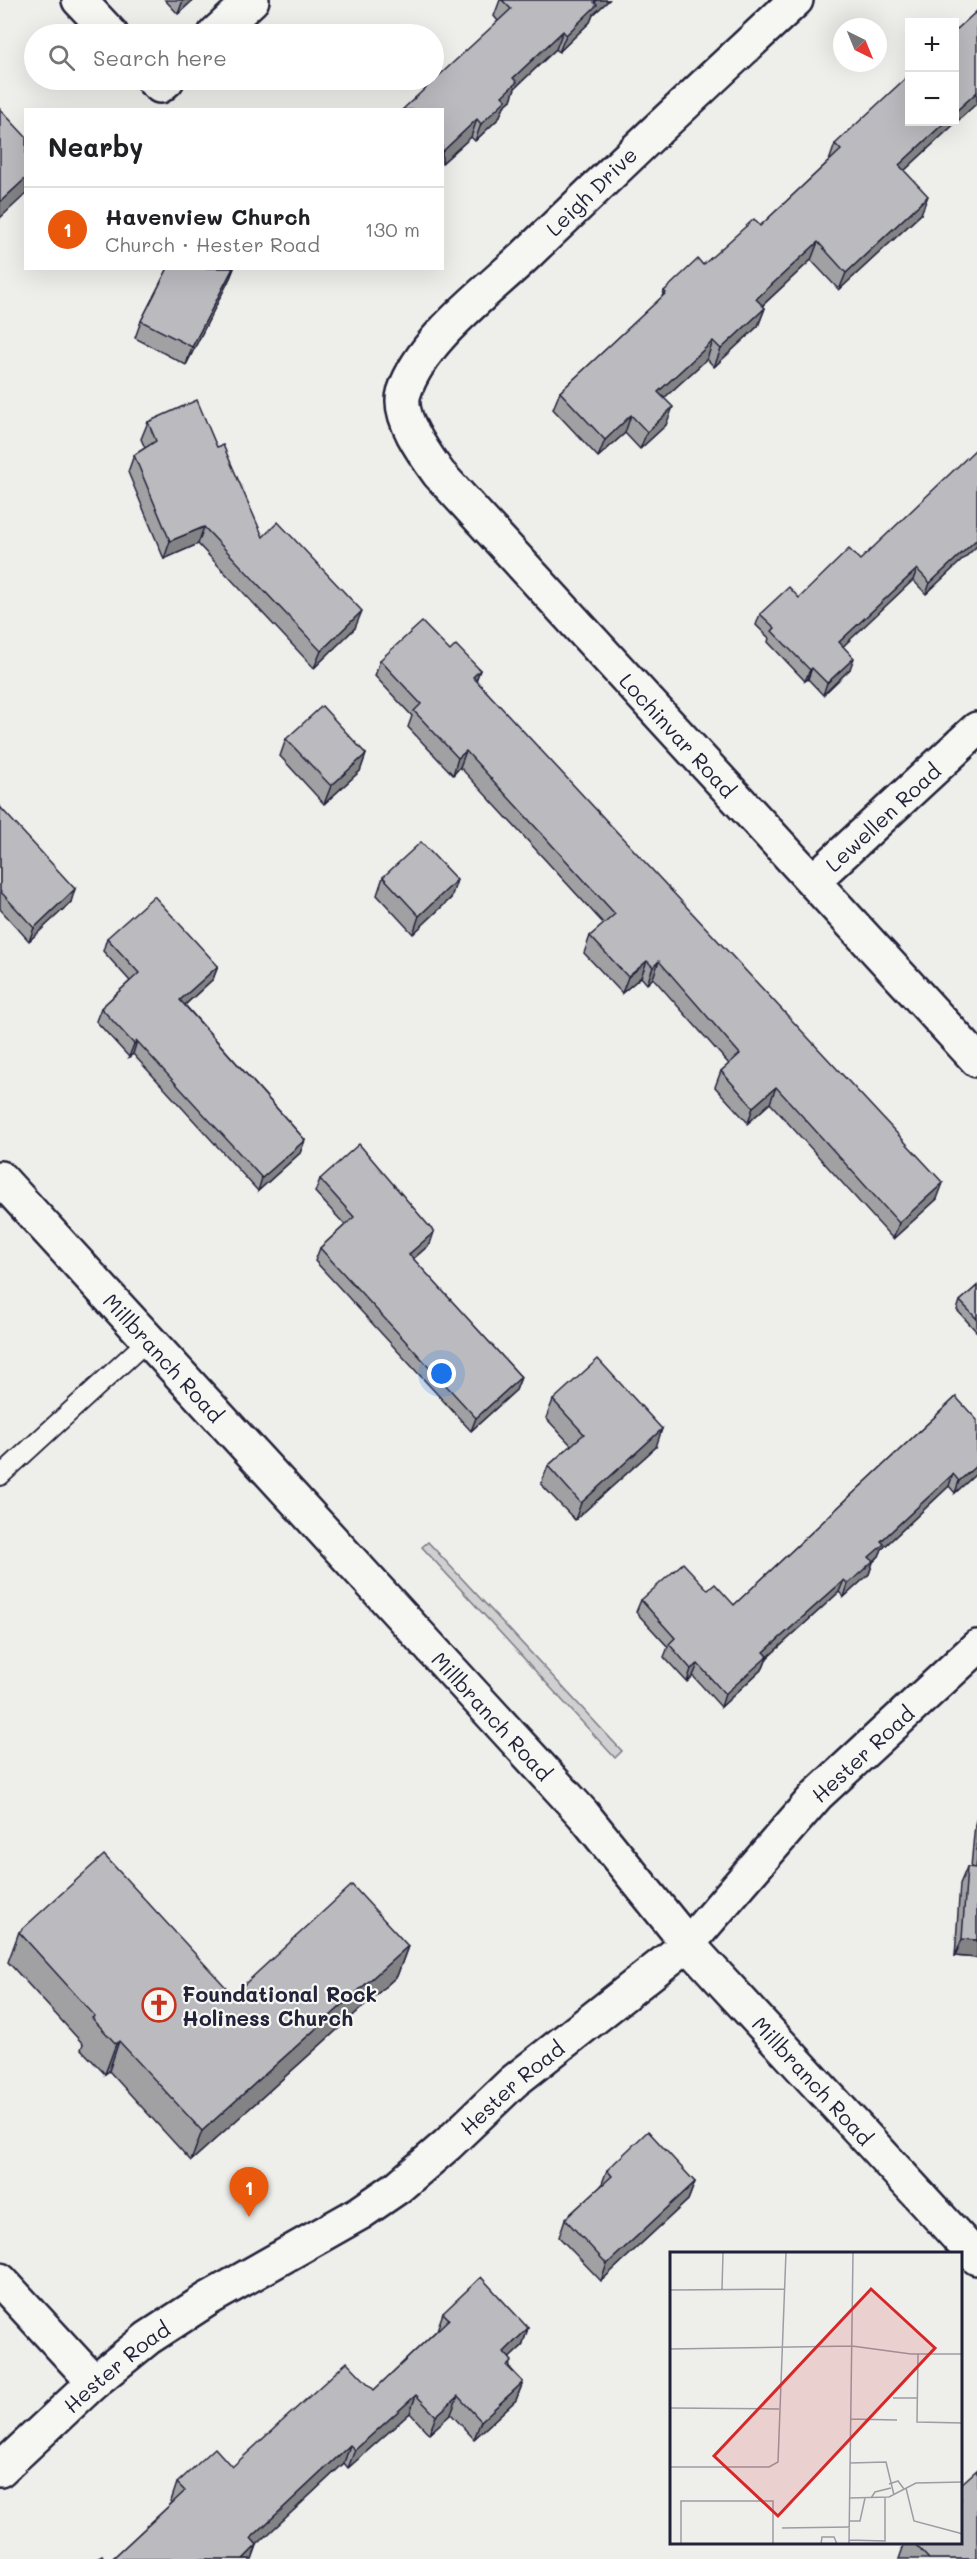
<!DOCTYPE html>
<meta charset="utf-8">
<style>
:root{--surface:#fff;--page:#f6f6f6;--text:#202124;--muted:#757577;--line:#e0e0e0;--accent:#ea580c}
body{margin:0;font-family:Mali,sans-serif;background:var(--page);color:var(--text)}
.controls{position:absolute;right:18px;top:18px;display:grid;overflow:hidden;border-radius:0px;box-shadow:0 6px 24px #0002}
.controls button{width:54px;height:54px;display:grid;place-items:center;padding:0;border:0;border-bottom:2px solid var(--line);background:var(--surface);color:var(--text);font:30px sans-serif}
.compass{position:absolute;left:833px;top:18px;width:54px;height:54px;border-radius:50%;background:var(--surface);box-shadow:0 6px 24px #0002;rotate:137deg}
.you{position:absolute;left:442px;top:1374px;width:21px;height:21px;margin:-15px;border:4px solid #fff;border-radius:50%;background:#1a73e8;box-shadow:0 0 0 9px #1a73e833}
.badge{display:grid;place-items:center;width:39px;height:39px;border-radius:50%;background:var(--accent);color:#fff;font-size:20px;font-weight:700}
.pin{position:absolute;translate:-50% -50px;filter:drop-shadow(0 2px 3px #0008)}
.pin::after{content:'';position:absolute;top:32px;width:21px;height:18px;background:inherit;clip-path:polygon(0 0,100% 0,50% 100%)}
.list{margin:0;padding:0;list-style:none}
h2{display:flex;justify-content:space-between;align-items:center;height:78px;margin:0;padding:0 24px;font-size:26px}
h2 small{font-size:20px;font-weight:400;color:var(--muted)}
.list li{display:grid;grid-template-columns:39px 1fr auto;gap:18px;align-items:center;box-sizing:border-box;height:84px;padding:0 24px;border-top:2px solid var(--line)}
.list b{display:block;font-size:22px;white-space:nowrap}
.list p{margin:0;font-size:20px;white-space:nowrap;color:var(--muted)}
.list em{font-size:20px;font-style:normal;color:var(--muted)}
.icon{flex:none;width:33px;height:33px;fill:none;stroke:currentColor;stroke-width:2;stroke-linecap:round;stroke-linejoin:round}
.map{position:relative;flex:none;width:977px;height:2559px;overflow:hidden}
.search{position:absolute;background:var(--surface);box-shadow:0 6px 24px #0002;left:24px;top:24px;width:420px;height:66px;display:flex;align-items:center;gap:15px;box-sizing:border-box;padding:0 21px;border-radius:33px;color:var(--muted);font-size:22px}
.panel{position:absolute;background:var(--surface);box-shadow:0 6px 24px #0002;left:24px;top:108px;width:420px;height:162px;border-radius:0px}
.map>svg:first-child{display:block}
</style>
<div class="map">
<svg width="977" height="2559" viewBox="0 0 977 2559">
<rect width="100%" height="100%" fill="#eeeeeb"/>
<filter id="ink" filterUnits="userSpaceOnUse"><feTurbulence type="fractalNoise" baseFrequency=".0167" numOctaves="2"/><feDisplacementMap in="SourceGraphic" scale="12" xChannelSelector="R" yChannelSelector="G"/><feConvolveMatrix kernelMatrix="1 2 1 2 8 2 1 2 1" color-interpolation-filters="sRGB"/></filter>
<g filter="url(#ink)">
<path fill="#d0d0d1" stroke="#797986" stroke-width="1.5" d="M428,1542l194,209 -7,7 -193,-211z"/>
<g fill="none" stroke-linecap="round" stroke-linejoin="round">
<defs>
<path id="service" d="M0,1476l148,-136"/>
<g id="minor">
<path d="M79,0l32,34"/>
<path id="s1" d="M796,0c-91,84 -181,169 -270,255 -40,38 -105,85 -122,138 -7,24 22,63 35,81l538,586"/>
<path d="M215,34l37,-34"/>
<path d="M153,80l7,6 7,-6"/>
<path id="s2" d="M814,880l163,-151"/>
<path d="M0,2280l94,102"/>
<path id="s3" d="M0,2470l94,-88 54,-44 60,-39 152,-86 38,-26 49,-42 66,-63 175,-138 129,-149 160,-148"/>
</g>
<g id="secondary">
<path id="s4" d="M0,1178l583,636 105,130 289,314"/>
</g>
</defs>
<use href="#service" stroke="#22223b" stroke-width="22"/>
<use href="#minor" stroke="#22223b" stroke-width="38"/>
<use href="#secondary" stroke="#22223b" stroke-width="38"/>
<use href="#service" stroke="#f6f6f2" stroke-width="18"/>
<use href="#minor" stroke="#f6f6f2" stroke-width="33"/>
<use href="#secondary" stroke="#f6f6f2" stroke-width="33"/>
</g>
<g fill="#a1a1a4" stroke="#22223b" stroke-width="1.5">
<path d="M165,0h28l-15,14z"/>
<path d="M500,0h109l-16,15 -3,7 -31,30 -3,-3 -41,39 -4,12 -7,6 -5,12 -24,23 -4,-4 -29,26v-53l56,-89 -4,-5z"/>
<path d="M977,103l-73,68 17,43 -82,76 -28,-30 -49,46 3,2 -7,18 -44,41 -7,-8 -43,39 2,27 -26,24 -15,-16 -27,24 -45,-48 7,-17 102,-95 2,-6 96,-65 69,-65 6,-17z"/>
<path d="M168,268h66l-4,10 -44,87 -51,-27 6,-17z"/>
<path d="M148,422l69,25 46,90 92,91 -41,40 -116,-124 -34,15 -36,-87 6,-17 11,-7 -4,-9z"/>
<path d="M977,546l-51,48 -13,-14 -70,66 7,23 -27,26 -15,-16 -3,2 -37,-39 1,-4 -13,-13 4,-11 39,-16 61,-38z"/>
<path d="M450,651l30,19 -4,10 461,519 -44,40 -123,-136 -22,20 -33,-36 6,-16 8,-7 -76,-86 -6,6 -6,-7 -19,16 -38,-40 6,-17 14,-12 -144,-157 -7,8 -45,-48 4,-11 -37,-40 5,-16z"/>
<path d="M286,739l80,15 -6,17 -36,33 -44,-48z"/>
<path d="M0,807l71,95 -42,39 -29,-32z"/>
<path d="M383,877l68,21 -38,36 -36,-39z"/>
<path d="M107,938l111,28 -5,13 -28,26 120,135 -5,13 -42,38 -125,-137 -4,3 -33,-36 5,-13 29,-27 -27,-30z"/>
<path d="M320,1179l110,65 -17,15 108,118 -5,13 -45,41 -156,-170 5,-13 25,-23 -30,-33z"/>
<path d="M977,1286v46l-20,-22 3,-9z"/>
<path d="M956,1397l21,76 -22,20 -6,-7 -67,63 -3,7 -6,6 -4,12 -25,23 -5,-5 -72,66 -4,10 -42,39 -28,-31 -6,6 -23,-25 4,-10 -32,-35 5,-12 67,-10 26,15z"/>
<path d="M553,1400l103,47 -81,73 -34,-36 7,-18 23,-21 -25,-27z"/>
<path d="M977,1817v141l-22,-2 5,-72 7,-17h4l4,-43z"/>
<path d="M19,1932l214,63 175,-49 -11,30 -206,185 -82,-90 -4,3 -24,-25 2,-5 -75,-82z"/>
<path d="M607,2170l88,12 -7,18 -87,81 -42,-44 6,-18 36,-33z"/>
<path d="M443,2313l85,15 -6,18 -13,12 1,10 13,14 -7,18 -42,39 -23,-25 -22,20 -19,-21 -62,55 -4,-5 -87,81v1l-5,14h-140l60,-56 -1,-2 6,-18 55,-16 142,-77 63,-60z"/>
<path d="M905,2542h55l17,17h-78z"/>
</g>
<g fill="#838386" stroke="#22223b" stroke-width="1.5">
<path d="M183,0h10l-15,14z"/>
<path d="M597,0h12l-16,15 -3,7 -31,30 7,-17z"/>
<path d="M563,31l-7,18 -41,39 -4,12 -7,6 -5,12 -24,23 6,-17 32,-46z"/>
<path d="M977,92v11l-85,79 7,-17 46,-43h9v-9z"/>
<path d="M477,119l-6,18 -29,26v-11z"/>
<path d="M26,178v16l-26,24v-16z"/>
<path d="M928,196l-7,18 -82,76 7,-17z"/>
<path d="M818,242l-7,18 -61,57 6,-18z"/>
<path d="M233,268h1l-4,10 -44,87 6,-18z"/>
<path d="M765,308l-7,18 -44,41 7,-18z"/>
<path d="M713,341l-6,18 -55,50 6,-17z"/>
<path d="M673,407l-7,18 -26,24 7,-17z"/>
<path d="M631,415l-6,18 -27,24 7,-17z"/>
<path d="M204,527l-6,17 -34,15 6,-18z"/>
<path d="M977,539v7l-51,48 4,-11z"/>
<path d="M917,569l-4,11 -78,74 4,-12z"/>
<path d="M362,611l-7,17 -41,40 7,-17z"/>
<path d="M854,658l-4,11 -27,26 4,-12z"/>
<path d="M812,668l-4,11 -3,2 5,-11z"/>
<path d="M480,670l-6,16 -1,-9z"/>
<path d="M466,751l-6,16 -7,8 5,-17z"/>
<path d="M366,754l-6,17 -36,33 7,-18z"/>
<path d="M457,880l-6,18 -38,36 6,-18z"/>
<path d="M75,889l-4,13 -42,39 5,-13z"/>
<path d="M647,961l-6,16 -19,16 6,-16z"/>
<path d="M659,961l-6,17 -6,6 6,-17z"/>
<path d="M218,966l-5,13 -37,34 4,-13z"/>
<path d="M137,1041l-4,13 -4,3 5,-13z"/>
<path d="M776,1087l-6,16 -22,20 5,-16z"/>
<path d="M305,1140l-5,13 -42,38 4,-13z"/>
<path d="M943,1183l-6,16 -44,40 6,-16z"/>
<path d="M434,1232l-4,12 -26,23 5,-13z"/>
<path d="M521,1377l-5,13 -45,41 5,-13z"/>
<path d="M662,1429l-6,18 -81,73 6,-17z"/>
<path d="M977,1465v8l-22,20 4,-12z"/>
<path d="M953,1474l-4,12 -67,63 -3,7 -6,6 -4,12 -25,23 4,-13 33,-43z"/>
<path d="M844,1580l-5,12 -72,66 -4,10 -42,39 4,-13 39,-42z"/>
<path d="M698,1664l-5,12 -6,6 4,-13z"/>
<path d="M962,1939l15,1v18l-22,-2z"/>
<path d="M408,1946l-11,30 -206,185 11,-30z"/>
<path d="M119,2041l-10,30 -4,3 11,-30z"/>
<path d="M695,2182l-7,18 -87,81 6,-17z"/>
<path d="M528,2328l-6,18 -25,24 7,-18z"/>
<path d="M523,2382l-7,18 -42,39 7,-18z"/>
<path d="M416,2395l-6,18 -62,55 7,-18z"/>
<path d="M458,2396l-7,18 -22,20 7,-18z"/>
<path d="M350,2445l-6,18 -99,93 6,-18z"/>
<path d="M257,2545l-5,14h-9z"/>
</g>
<g fill="#bbbbbf" stroke="#22223b" stroke-width="1.5">
<path d="M502,0h95l-3,2 3,3 -31,30 -3,-4 -50,47 4,4 -15,14 4,4 -25,24 -4,-5 -35,33v-42h-40l109,-101z"/>
<path d="M977,11v81l-23,21v-84l2,1z"/>
<path d="M909,75v47h36l-46,43 29,31 -82,77 -28,-31 -62,57 9,9 -44,41 -8,-8 -55,51 15,15 -26,25 -16,-17 -26,25 -45,-48 106,-99 -2,-2 34,-32 5,6 51,-46 6,7 81,-76 -6,-6z"/>
<path d="M0,109l26,28v41l-26,24z"/>
<path d="M168,268h65l-41,79 -51,-26z"/>
<path d="M197,400l20,47 6,-2 40,92 15,-15 84,89 -41,40 -117,-124 -34,14 -36,-86 22,-14 -8,-19z"/>
<path d="M977,448v91l-47,44 -13,-14 -78,73 15,16 -27,25 -15,-15 -2,2 -38,-39 3,-3 -15,-14 29,-27 10,11 50,-49 11,11z"/>
<path d="M422,622l28,29 6,-6 24,25 -7,7 470,506 -44,40 -123,-136 -23,20 -32,-36 19,-17 -81,-93 -6,6 -6,-6 -19,16 -38,-41 25,-22 -149,-163 -8,7 -44,-47 7,-7 -41,-44z"/>
<path d="M322,706l44,48 -35,32 -45,-47z"/>
<path d="M0,807l75,82 -41,39 -34,-37z"/>
<path d="M421,842l36,38 -38,36 -36,-39z"/>
<path d="M154,896l64,70 -38,34 125,140 -43,38 -125,-137 -3,3 -33,-36 38,-35 -32,-35z"/>
<path d="M359,1144l75,88 -25,22 112,123 -45,41 -156,-170 34,-31 -34,-38z"/>
<path d="M977,1286v33l-17,-18z"/>
<path d="M598,1359l64,70 -81,74 -33,-37 36,-32 -31,-34z"/>
<path d="M956,1397l21,23v45l-18,16 -6,-7 -72,67 3,3 -15,13 4,4 -25,23 -4,-4 -80,72 4,4 -43,38 -27,-30 -7,5 -22,-25 6,-6 -34,-38 42,-37 25,27 7,-6 19,21z"/>
<path d="M104,1855l129,140 119,-110 56,61 -206,185 -83,-90 -3,3 -24,-26 3,-2 -76,-84z"/>
<path d="M977,1860v80l-15,-1 5,-72 9,1z"/>
<path d="M648,2131l47,51 -88,82 -42,-45 47,-43 -5,-6z"/>
<path d="M481,2277l47,51 -24,24 8,9 -5,5 16,16 -42,39 -23,-25 -22,20 -20,-21 -61,55 -5,-5 -99,93 6,7 -14,14h-131l73,-68 -8,-8 38,-35 17,19 115,-105 27,28 75,-71 -6,-6z"/>
<path d="M977,2470v89h-48l-16,-17h47v-57z"/>
<path d="M102,2555l3,4h-7z"/>
</g>
</g>
<defs>
<symbol id="church-ring" viewBox="-11 -11 22 22"><circle r="9.5" fill="#f6f6f2" stroke="#c8321e" stroke-width="1.5"/><path d="M-1.2-6h2.4v3.5h3.3v2.4h-3.3V6h-2.4V-.1h-3.3v-2.4h3.3Z" fill="#c8321e"/></symbol>
</defs>
<g fill-rule="evenodd">
<use href="#church-ring" x="140" y="1986" width="38" height="38"/>
</g>
<g text-anchor="middle" dominant-baseline="central" stroke-width="4.5" stroke-linejoin="round" paint-order="stroke">
<g font-size="21" fill="#22223b" stroke="#f6f6f2">
<text transform="translate(591 191) rotate(-44)">Leigh Drive</text>
<text stroke="none"><textPath href="#s1" startOffset="1002">Lochinvar Road</textPath></text>
<text stroke="none"><textPath href="#s2" startOffset="93">Lewellen Road</textPath></text>
<text stroke="none"><textPath href="#s4" startOffset="243">Millbranch Road</textPath></text>
<text stroke="none"><textPath href="#s4" startOffset="729">Millbranch Road</textPath></text>
<text stroke="none"><textPath href="#s3" startOffset="1128">Hester Road</textPath></text>
<text stroke="none"><textPath href="#s4" startOffset="1215">Millbranch Road</textPath></text>
<text stroke="none"><textPath href="#s3" startOffset="642">Hester Road</textPath></text>
<text stroke="none"><textPath href="#s3" startOffset="156">Hester Road</textPath></text>
</g>
<g font-size="21" font-weight="bold" fill="#22223b" stroke="#f6f6f2" text-anchor="start">
<text x="182" y="1993">Foundational Rock<tspan x="182" dy="24">Holiness Church</tspan></text>
</g>
</g>
<g transform="translate(670 2252)">
<rect width="292" height="292" fill="#eeeeeb"/>
<path fill="none" stroke="#9c9ca5" stroke-width="1.5" d="M0,38l115,-1M52,38l1,-38M0,97l182,-3 59,8h52M248,102l-1,68 46,1M223,146h24M0,156l109,1M180,167l47,1M180,211l36,-1 8,33M0,215h99l9,-5 8,-210M219,232l9,-3 6,8M236,236l8,33 49,13M180,246l39,-1 27,-14 47,-1M201,246l4,-6 16,-4M179,269h11l5,-23M112,276l68,-1M179,288l36,1v-43M11,292v-43h92v43M151,292l1,-7h12l3,7M179,292l4,-292"/>
<path fill="#d62828" fill-opacity="0.15" stroke="#d62828" stroke-width="3" d="M201,37l64,59 -157,168 -64,-60z"/>
<rect width="292" height="292" fill="none" stroke="#22223b" stroke-width="3"/>
</g>
</svg>
<div class="controls">
<button>+</button>
<button>−</button>
</div>
<svg class="compass" viewBox="-18 -18 36 36"><path d="M0-13l5 13h-10z" fill="#e53935"/><path d="M0 13l5-13h-10z" fill="#757577"/></svg>
<div class="you"></div>
<div class="pin badge" style="left:249px;top:2217px">1</div>
<div class="search"><svg class="icon" aria-label="search" viewBox="0 0 24 24"><circle cx="10" cy="10" r="6"/><path d="M15 15l6 6"/></svg>Search here</div>
<section class="panel">
<h2>Nearby<small></small></h2>
<ul class="list">
<li><span class="badge">1</span><div><b>Havenview Church</b><p>Church · Hester Road</p></div><em>130 m</em></li>
</ul>
</section>
</div>
